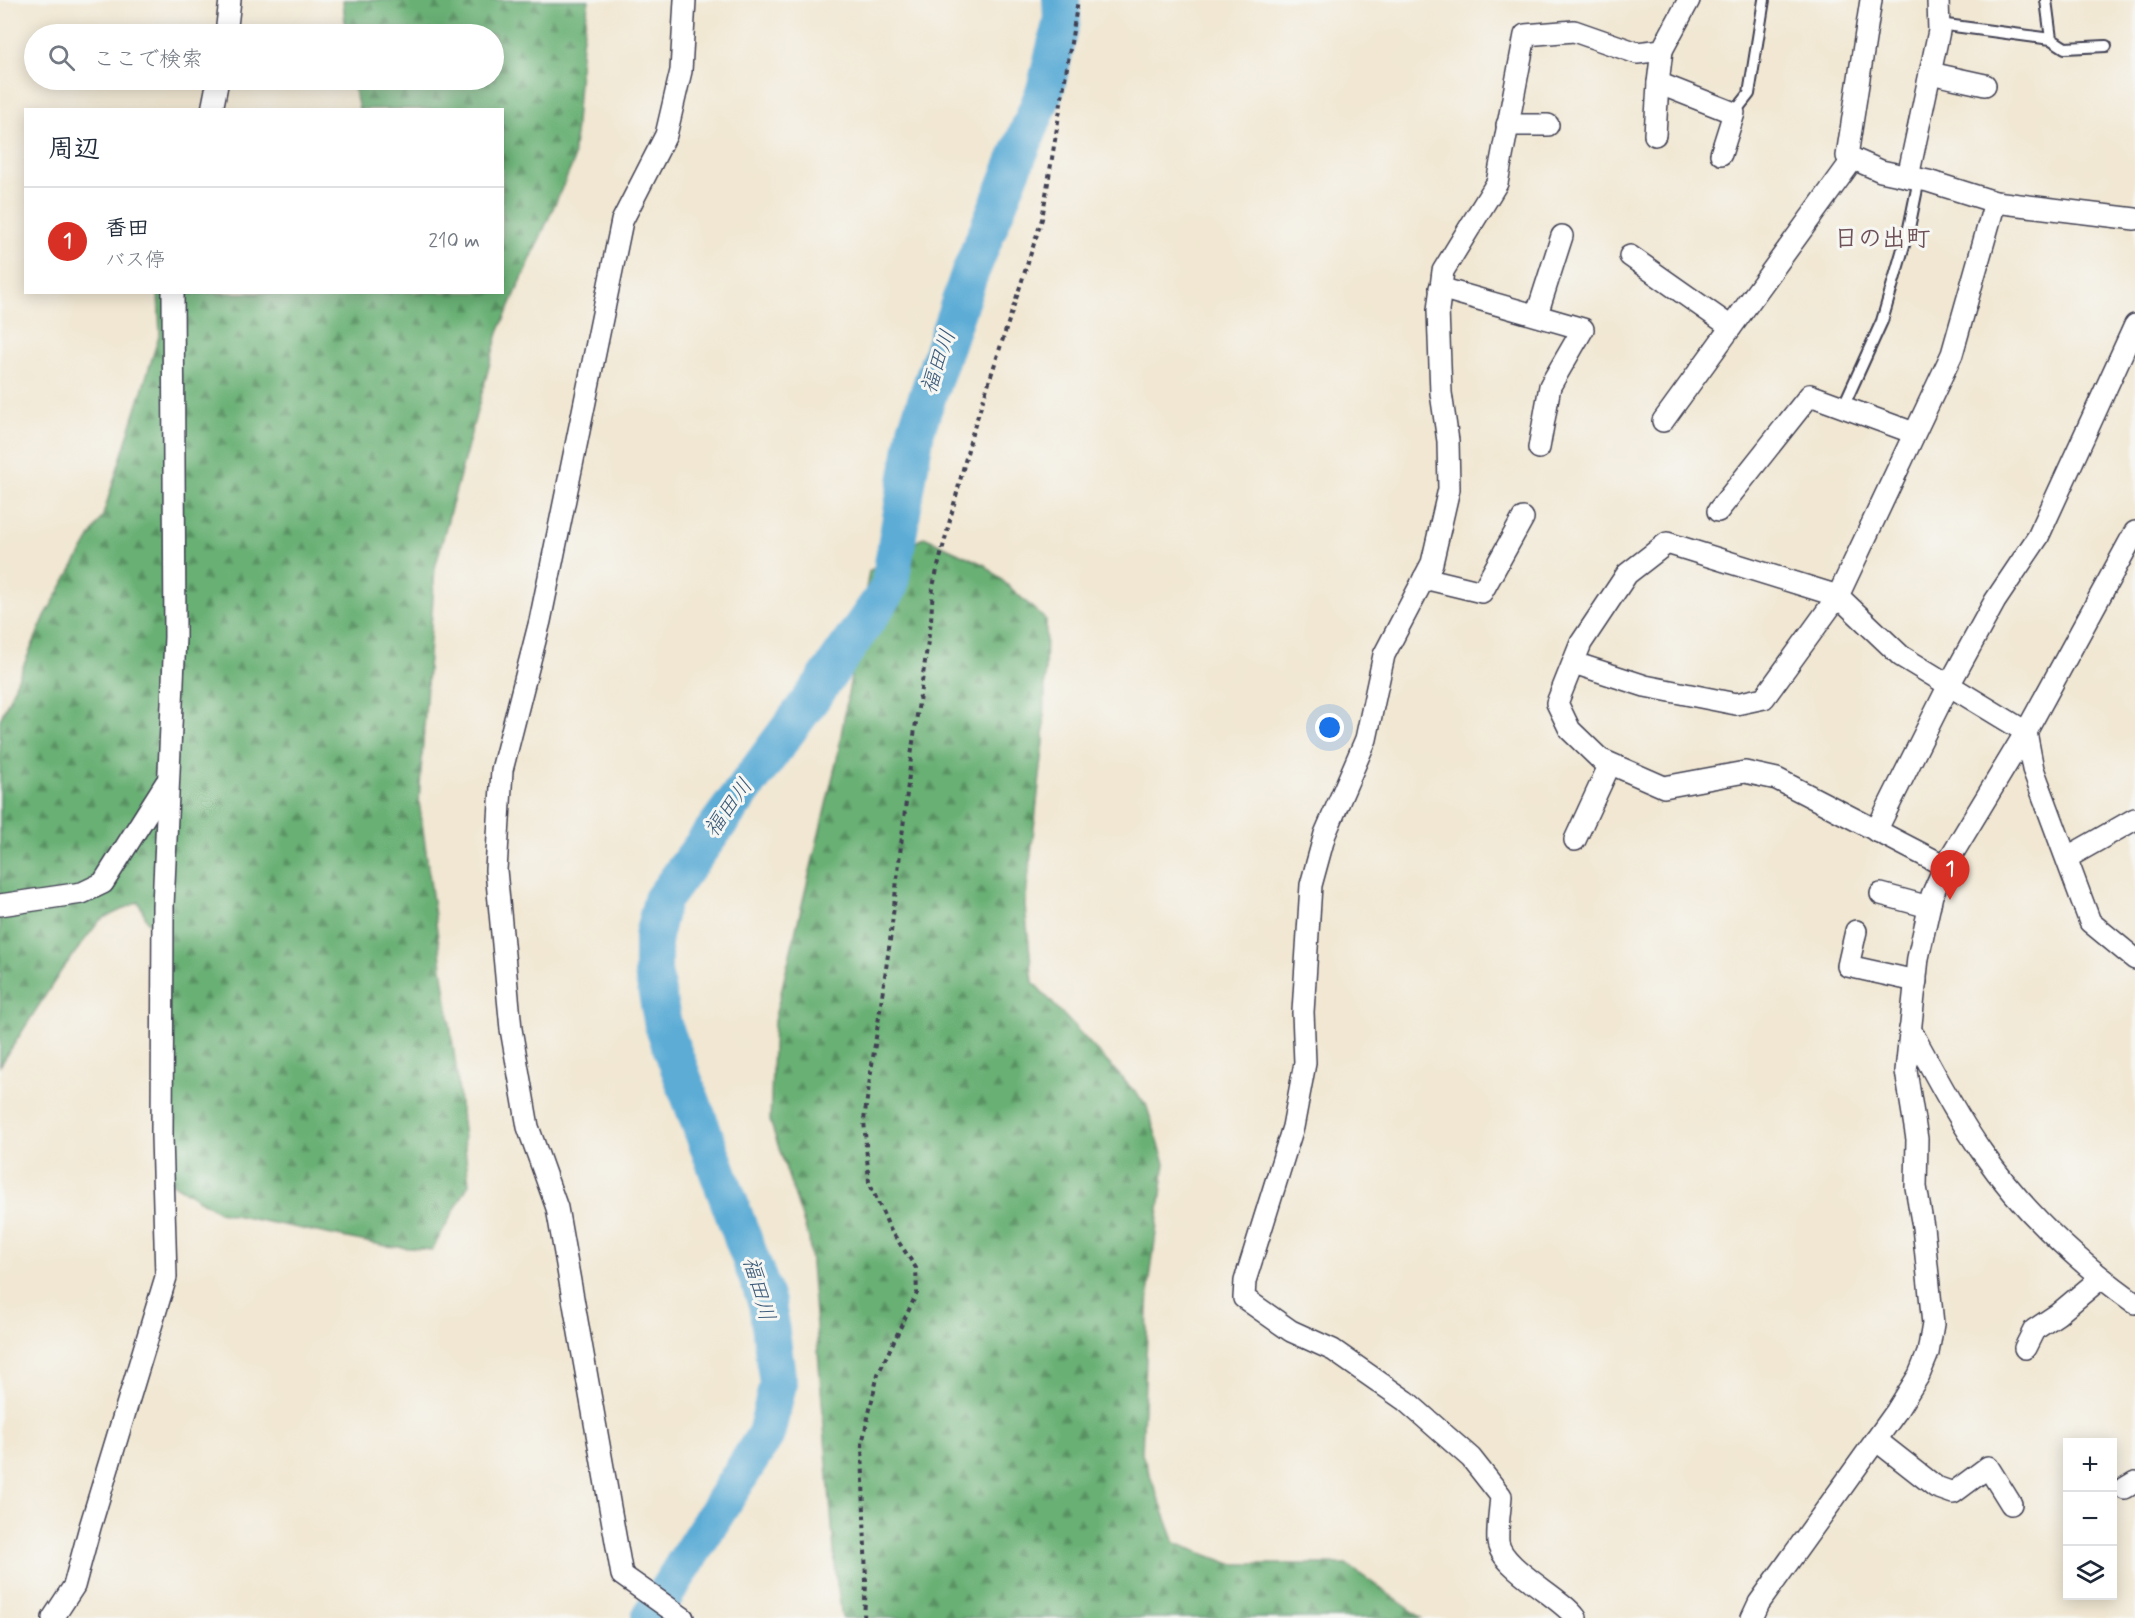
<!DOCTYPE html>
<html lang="ja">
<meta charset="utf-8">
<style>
:root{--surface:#fff;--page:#f6f6f7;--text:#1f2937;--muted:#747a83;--line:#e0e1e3;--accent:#d93025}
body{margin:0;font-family:Mynerve,"Klee One",sans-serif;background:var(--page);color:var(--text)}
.controls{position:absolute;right:18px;bottom:18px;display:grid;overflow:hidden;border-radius:0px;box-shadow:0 3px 15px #0003}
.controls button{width:54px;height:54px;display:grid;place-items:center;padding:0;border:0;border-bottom:2px solid var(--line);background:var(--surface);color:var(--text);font:30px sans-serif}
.you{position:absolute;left:1330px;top:728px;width:21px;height:21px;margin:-15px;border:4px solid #fff;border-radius:50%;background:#1a73e8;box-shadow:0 0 0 9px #1a73e833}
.badge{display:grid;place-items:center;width:39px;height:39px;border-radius:50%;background:var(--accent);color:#fff;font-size:20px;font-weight:700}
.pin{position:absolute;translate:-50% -50px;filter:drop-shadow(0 2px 3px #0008)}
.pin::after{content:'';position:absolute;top:32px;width:21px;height:18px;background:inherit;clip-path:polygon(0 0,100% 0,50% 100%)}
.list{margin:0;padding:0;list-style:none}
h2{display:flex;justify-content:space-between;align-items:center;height:78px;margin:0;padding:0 24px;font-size:26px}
h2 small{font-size:20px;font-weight:400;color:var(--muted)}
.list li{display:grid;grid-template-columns:39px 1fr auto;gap:18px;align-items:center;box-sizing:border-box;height:108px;padding:0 24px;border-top:2px solid var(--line)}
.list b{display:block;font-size:22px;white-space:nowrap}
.list p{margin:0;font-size:20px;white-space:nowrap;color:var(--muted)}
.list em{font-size:20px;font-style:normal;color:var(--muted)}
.icon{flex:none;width:33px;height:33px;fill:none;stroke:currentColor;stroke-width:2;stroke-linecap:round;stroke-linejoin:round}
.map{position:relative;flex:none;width:2135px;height:1618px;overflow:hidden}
.search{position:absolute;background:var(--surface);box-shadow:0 3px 15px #0003;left:24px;top:24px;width:480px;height:66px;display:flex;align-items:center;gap:15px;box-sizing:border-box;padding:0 21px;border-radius:33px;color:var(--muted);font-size:22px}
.panel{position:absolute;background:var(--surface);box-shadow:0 3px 15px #0003;left:24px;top:108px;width:480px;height:186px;border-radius:0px}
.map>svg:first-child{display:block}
</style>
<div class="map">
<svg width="2135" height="1618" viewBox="0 0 2135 1618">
<defs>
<pattern id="forest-firs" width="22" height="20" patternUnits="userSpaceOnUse" patternTransform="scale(1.5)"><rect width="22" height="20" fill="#69b075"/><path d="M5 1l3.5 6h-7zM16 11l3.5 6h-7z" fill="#568f61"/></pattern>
</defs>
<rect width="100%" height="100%" fill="#f6f6f2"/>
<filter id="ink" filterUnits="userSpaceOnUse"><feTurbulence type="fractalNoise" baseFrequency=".0167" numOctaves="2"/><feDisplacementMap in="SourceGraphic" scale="12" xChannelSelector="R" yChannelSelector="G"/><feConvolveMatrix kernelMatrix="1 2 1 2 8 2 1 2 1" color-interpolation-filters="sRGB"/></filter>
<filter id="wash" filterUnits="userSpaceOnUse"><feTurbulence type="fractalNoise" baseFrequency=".008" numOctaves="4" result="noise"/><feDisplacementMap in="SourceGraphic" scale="24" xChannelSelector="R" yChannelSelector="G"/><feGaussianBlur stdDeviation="1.35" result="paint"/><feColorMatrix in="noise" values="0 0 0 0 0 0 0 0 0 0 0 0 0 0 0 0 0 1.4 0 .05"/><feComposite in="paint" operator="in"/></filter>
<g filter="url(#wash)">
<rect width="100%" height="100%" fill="#f1e7d2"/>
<g fill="url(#forest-firs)" stroke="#466958" stroke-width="1.5">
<path d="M343,0h246l-7,43 -9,120 -75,170 -63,235 -16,233 37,266 13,117 -37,66 -46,-4 -167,-34 -53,-33 -5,-231 -23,-46 -38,18 -39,51 -61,95v-346l45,-104 58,-101 57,-182 -2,-40 344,-1v-182l-143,-1 -7,-29h142v-46h-148z"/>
<path d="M924,537l61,28 61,55 -2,122 -19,164 8,76 113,122 19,59 -16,124 -7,167 33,89 56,21h115l76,54h-580l-6,-42 -27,-337 -39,-118 4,-100 63,-262 32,-188z"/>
</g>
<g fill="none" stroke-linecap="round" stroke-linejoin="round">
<path stroke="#5bacd6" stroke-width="38" d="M650,1618l116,-184 12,-50 -11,-81 -104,-278 -10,-53v-36l9,-36 160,-216 67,-96 27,-158 52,-152 77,-188 17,-70 -1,-20"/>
</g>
</g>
<g filter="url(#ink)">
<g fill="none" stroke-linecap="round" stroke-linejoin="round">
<defs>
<g id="lane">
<path d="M2046,0l5,39"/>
<path d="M1939,24l112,15 14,9 41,-2"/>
<path d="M1734,113l15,-19 15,-94"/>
<path d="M1843,407l39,-86 27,-93 10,-49"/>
</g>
<g id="street">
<path d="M1871,0l-24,156 34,15 47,10 67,21 140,17"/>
<path d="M226,34l4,-34"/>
<path d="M1662,50l-4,33 76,30 -13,41"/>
<path d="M1930,73l55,12"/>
<path d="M212,110l6,-30"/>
<path d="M1507,125h41"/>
<path d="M1655,135l3,-52"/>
<path d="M1908,177l31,-146 -1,-31"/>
<path d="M1995,202l-43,152 -114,242 63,60 125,76 7,37 57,153 45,37"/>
<path d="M1630,256l101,71"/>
<path d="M1440,288l143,41 -33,57 -11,62"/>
<path d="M1537,314l25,-78"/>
<path d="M1663,421l190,-262"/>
<path d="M1718,511l92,-116 104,38"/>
<path d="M1424,578l58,14 41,-74"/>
<path d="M1574,663l71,23 91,18 28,-6 74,-102 -171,-53 -40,31 -46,69 -24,60 13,27 30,29 64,28 81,-15 32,7 168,87"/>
<path d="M1876,831l73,-146 46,-84 43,-64 97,-212"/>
<path d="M1575,840l35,-76"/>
<path d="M2068,857l67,-38"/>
<path d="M1881,894l48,13"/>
<path d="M0,905l82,-12 21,-10 63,-100"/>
<path d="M1856,931l-8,35 68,15"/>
<path d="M1910,1029c23,41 45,85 72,123 40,58 96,110 153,151"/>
<path d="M2025,1348l9,-18 24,-16 43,-36"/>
<path d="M1876,1440l60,47 17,6 35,-26 23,37"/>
<path d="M2125,1488l10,-6"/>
<path d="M53,1618l21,-32 16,-59 76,-250 -4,-141 1,-230 12,-269 -2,-345"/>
<path d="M683,1618l-61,-43 -65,-367 -29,-81 -17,-98 -15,-159 6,-100 38,-149 82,-400 44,-86 15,-64 4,-71"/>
<path d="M1576,1618c-16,-22 -75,-50 -78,-76 -1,-15 2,-31 3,-46l-30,-38 -65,-57 -73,-51 -42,-19 -47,-33 1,-17 48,-154 12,-64 -2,-51 8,-127 14,-51 41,-95 18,-84 48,-92 17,-74 -1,-48 -7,-48 -3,-83 5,-39 54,-88 28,-148 49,-4 63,22 25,-3 27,-50"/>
<path d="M1752,1618l7,-15 137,-191 23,-37 9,-22 5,-29 -10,-97 -7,-40 1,-48 -11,-68 12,-113 14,-63 13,-29 81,-134 109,-200"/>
</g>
</defs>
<use href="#lane" stroke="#414052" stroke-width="14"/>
<use href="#street" stroke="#414052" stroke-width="24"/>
<path stroke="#414052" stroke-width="4" stroke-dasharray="4.5 4.5" stroke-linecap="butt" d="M864,1618l2,-34 -4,-140 16,-70 39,-81 -1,-25 -26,-39 -21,-47 -5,-62 26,-179 22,-192 19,-128 2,-35 39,-152 70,-215 36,-219"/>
<use href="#lane" stroke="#fff" stroke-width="10"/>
<use href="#street" stroke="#fff" stroke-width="21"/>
</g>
</g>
<g text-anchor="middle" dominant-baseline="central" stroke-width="6" stroke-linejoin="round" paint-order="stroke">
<g font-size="22" font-style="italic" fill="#395979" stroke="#f6f6f2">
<text transform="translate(939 362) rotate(-71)">福田川</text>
<text transform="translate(729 808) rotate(-54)">福田川</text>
<text transform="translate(758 1289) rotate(74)">福田川</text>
</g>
<g font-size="24" font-weight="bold" fill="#6f5159" stroke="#f6f6f2">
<text x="1882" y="239">日の出町</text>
</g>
</g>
</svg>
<div class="controls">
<button>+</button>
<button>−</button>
<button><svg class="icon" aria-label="layers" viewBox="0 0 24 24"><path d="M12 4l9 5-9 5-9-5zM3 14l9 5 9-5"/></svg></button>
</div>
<div class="you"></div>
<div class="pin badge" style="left:1950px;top:900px">1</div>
<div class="search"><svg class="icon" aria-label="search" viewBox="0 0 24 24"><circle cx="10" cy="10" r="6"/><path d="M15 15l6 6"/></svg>ここで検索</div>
<section class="panel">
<h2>周辺<small></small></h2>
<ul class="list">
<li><span class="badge">1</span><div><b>香田</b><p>バス停</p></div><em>210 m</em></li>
</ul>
</section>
</div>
